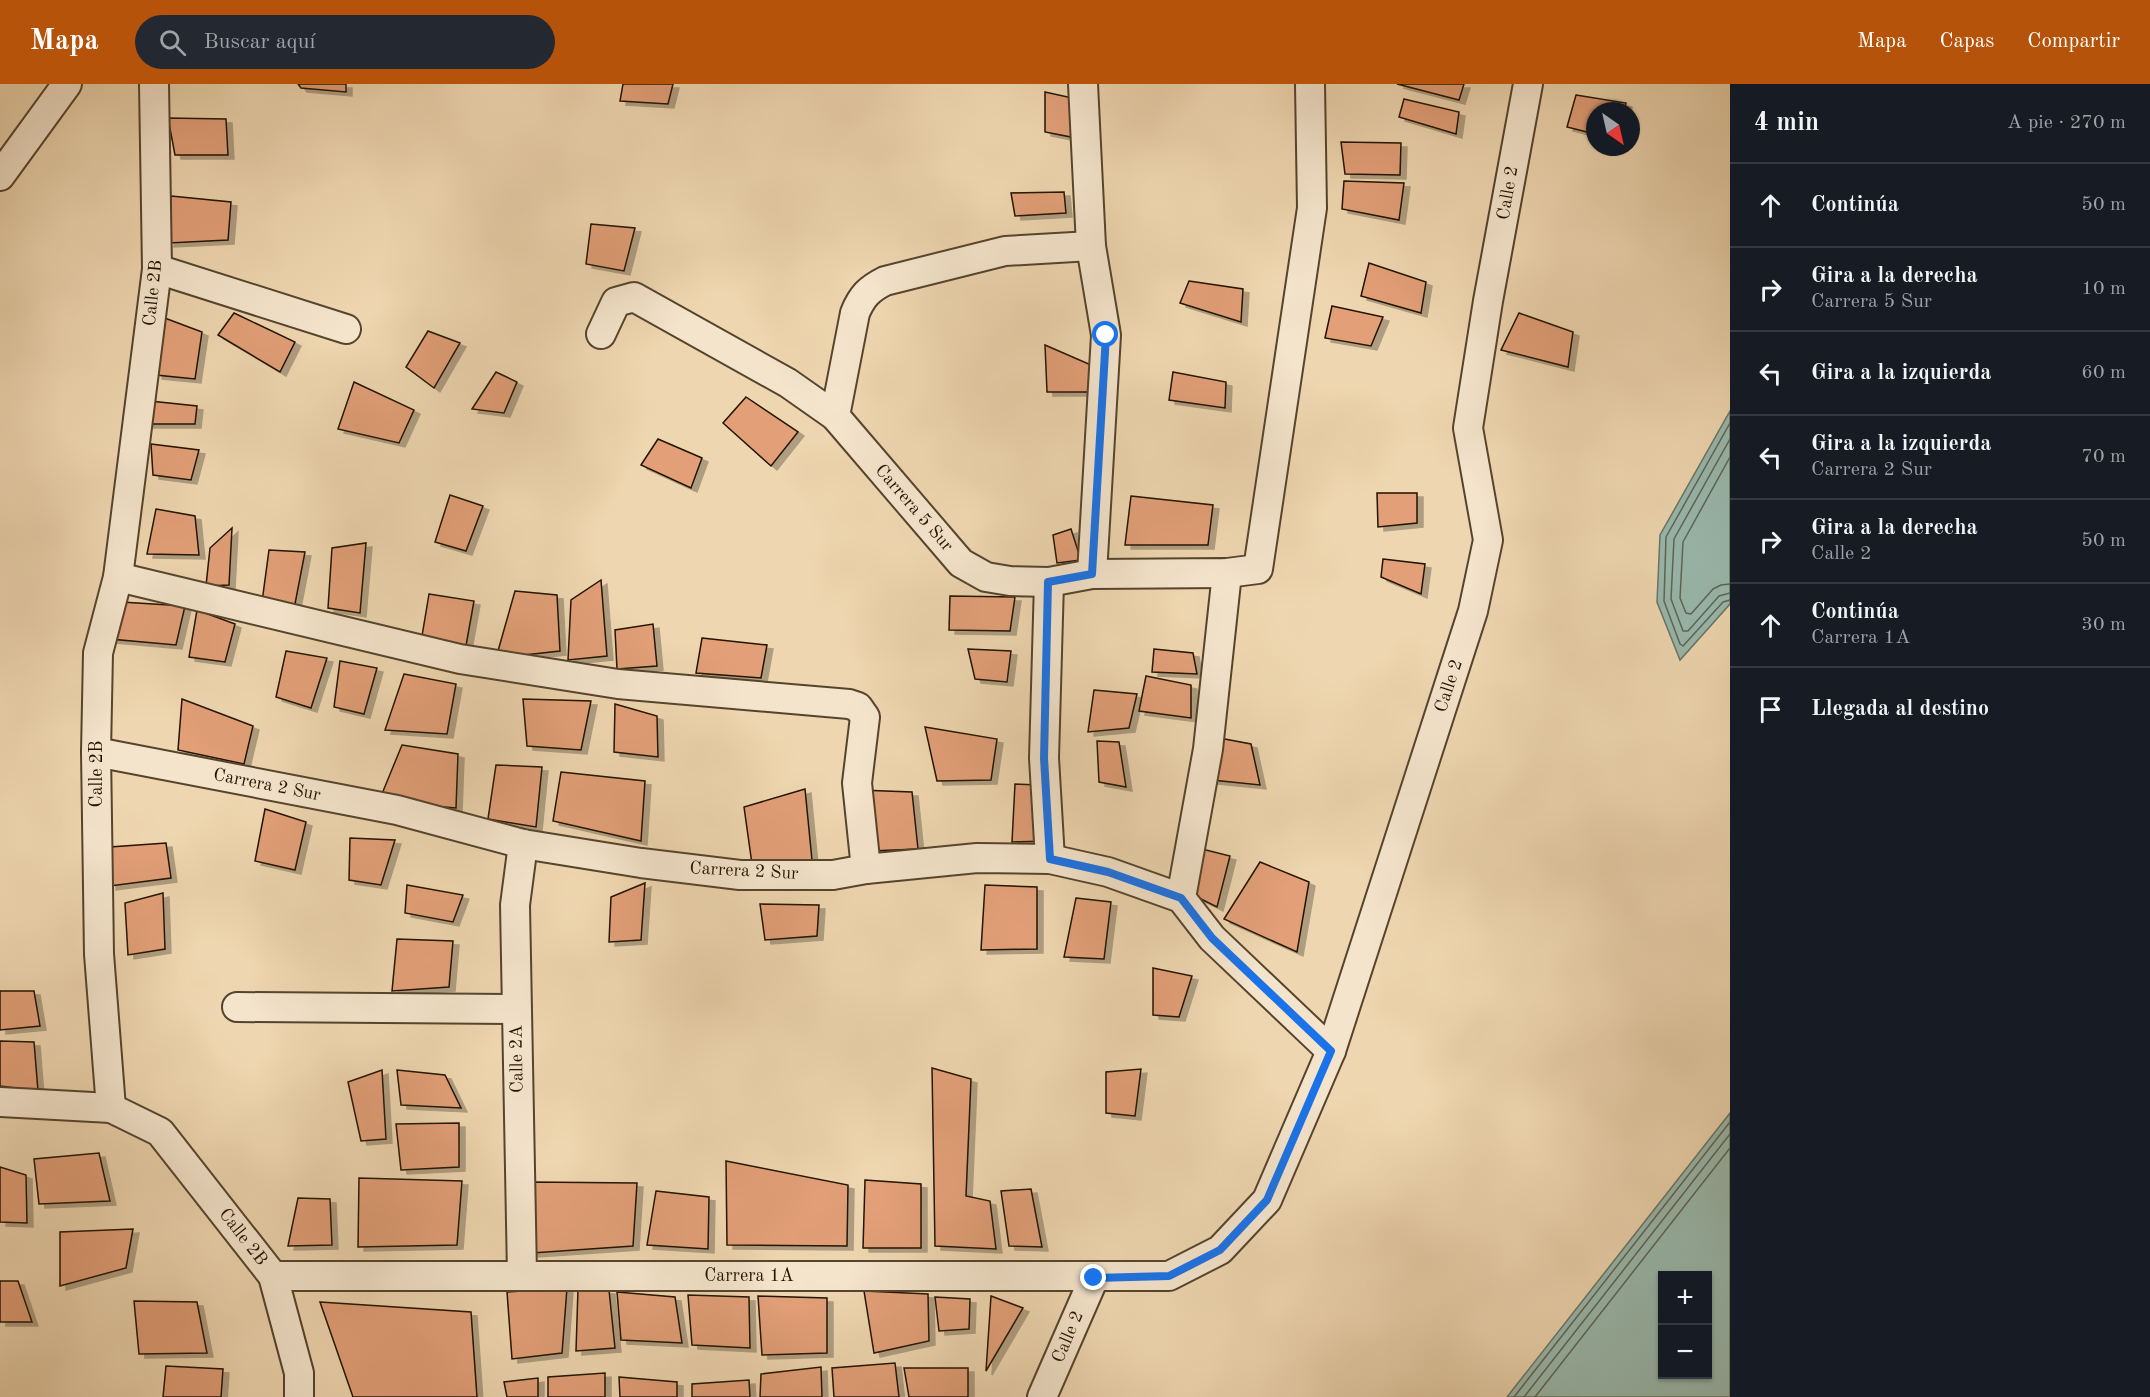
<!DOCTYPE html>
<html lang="es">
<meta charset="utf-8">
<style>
:root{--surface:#171b24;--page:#242831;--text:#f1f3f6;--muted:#9ea1a6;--line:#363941;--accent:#b45309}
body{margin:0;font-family:"Old Standard TT",serif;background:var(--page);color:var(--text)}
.controls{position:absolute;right:18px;bottom:18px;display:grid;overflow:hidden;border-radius:0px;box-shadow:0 2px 4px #0004}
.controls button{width:54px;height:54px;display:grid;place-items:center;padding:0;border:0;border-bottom:2px solid var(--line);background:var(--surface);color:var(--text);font:30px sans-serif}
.compass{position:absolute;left:1586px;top:18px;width:54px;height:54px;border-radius:50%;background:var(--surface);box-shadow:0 2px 4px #0004;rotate:146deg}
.stop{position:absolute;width:18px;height:18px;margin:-14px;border:4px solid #1a73e8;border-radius:50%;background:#fff}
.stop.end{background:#1a73e8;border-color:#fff;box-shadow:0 2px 6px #0008}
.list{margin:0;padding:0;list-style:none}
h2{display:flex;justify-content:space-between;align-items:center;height:78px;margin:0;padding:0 24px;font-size:26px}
h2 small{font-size:20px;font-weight:400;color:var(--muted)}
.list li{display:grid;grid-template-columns:39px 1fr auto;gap:18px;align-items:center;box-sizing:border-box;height:84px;padding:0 24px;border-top:2px solid var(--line)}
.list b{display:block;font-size:22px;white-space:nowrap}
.list p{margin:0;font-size:20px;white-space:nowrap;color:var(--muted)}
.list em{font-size:20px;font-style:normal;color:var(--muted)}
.icon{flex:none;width:33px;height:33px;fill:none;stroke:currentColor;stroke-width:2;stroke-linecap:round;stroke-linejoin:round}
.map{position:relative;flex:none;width:1730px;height:1313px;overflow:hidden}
header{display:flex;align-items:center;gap:36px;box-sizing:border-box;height:84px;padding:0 30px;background:var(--accent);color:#fff}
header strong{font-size:28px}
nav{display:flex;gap:33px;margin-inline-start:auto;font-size:21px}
.search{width:420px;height:54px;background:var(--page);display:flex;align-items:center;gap:15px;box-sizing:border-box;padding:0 21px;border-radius:33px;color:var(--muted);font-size:22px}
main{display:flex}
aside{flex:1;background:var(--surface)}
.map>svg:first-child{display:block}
</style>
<header>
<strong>Mapa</strong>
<div class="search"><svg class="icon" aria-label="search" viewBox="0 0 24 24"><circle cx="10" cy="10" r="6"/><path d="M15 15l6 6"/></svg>Buscar aquí</div>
<nav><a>Mapa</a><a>Capas</a><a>Compartir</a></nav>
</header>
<main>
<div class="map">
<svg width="1730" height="1313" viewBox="0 0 1730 1313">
<defs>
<filter id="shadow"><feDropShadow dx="6" dy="4" stdDeviation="0" flood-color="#0004"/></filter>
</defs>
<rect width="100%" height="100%" fill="#eed6b0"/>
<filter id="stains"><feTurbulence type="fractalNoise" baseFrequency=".00333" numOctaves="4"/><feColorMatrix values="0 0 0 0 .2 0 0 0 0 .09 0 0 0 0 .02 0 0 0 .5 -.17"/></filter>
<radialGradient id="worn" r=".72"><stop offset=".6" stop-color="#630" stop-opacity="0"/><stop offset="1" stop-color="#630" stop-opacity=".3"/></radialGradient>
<g fill="#99b9ae" stroke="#697768" stroke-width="1.5" fill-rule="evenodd">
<path d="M1730,327v193l-50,56 -23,-58 3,-67z"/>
<path d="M1730,1029v284h-223zM1662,1192h46v98h-46z"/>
</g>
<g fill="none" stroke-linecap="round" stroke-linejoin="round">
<g stroke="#5e6657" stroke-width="1.5">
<path d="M1730,339l-64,114 -2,64 16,43 3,2 40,-44 7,-2"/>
<path d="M1730,355l-56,100 -3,60 12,32h5l31,-35 11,-3"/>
<path d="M1730,373l-47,85 -3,56 6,15 5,1 22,-25 8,-4 9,-1"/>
<path d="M1514,1313l216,-275"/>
<path d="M1524,1313l206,-263"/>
<path d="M1535,1313l195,-249"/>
</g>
</g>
<g fill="#e29f78" stroke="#221300" stroke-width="1.5" filter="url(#shadow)">
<path d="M298,0h48v8l-45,-4z"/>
<path d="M623,0h50l-5,20 -48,-3z"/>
<path d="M1397,0h67l-5,16z"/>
<path d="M1045,8l32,7 -6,38 -26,-5z"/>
<path d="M1576,11l50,8 -2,8h-29v23l-28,-7z"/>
<path d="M1404,15l55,13 -3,22 -57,-17z"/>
<path d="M168,34l58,1 2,36h-53z"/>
<path d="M1341,58l60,1 -1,32 -55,-1z"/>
<path d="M1344,97l60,2 -5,37 -57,-11z"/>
<path d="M1064,108l2,21 -51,3 -4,-23z"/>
<path d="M171,112l60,6 -3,38 -60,3z"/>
<path d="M591,140l44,4 -11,43 -38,-7z"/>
<path d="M1369,179l57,19 -5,31 -60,-17z"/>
<path d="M1189,197l54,8 -2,33 -61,-19z"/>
<path d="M1332,222l51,11 -12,29 -46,-8z"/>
<path d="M234,229l61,29 -15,30 -62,-37z"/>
<path d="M1519,229l54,19 -5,35 -67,-17z"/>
<path d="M162,233l40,15 -7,47 -39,-4z"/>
<path d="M428,247l32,12 -26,45 -28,-21z"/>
<path d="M1045,261l46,20 -2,27h-42z"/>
<path d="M496,288l21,10 -13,31 -32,-4z"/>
<path d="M1173,288l53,10 -1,26 -56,-8z"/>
<path d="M354,298l60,28 -15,33 -61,-14z"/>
<path d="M746,313l52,35 -27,34 -48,-43z"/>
<path d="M150,317l47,5 -2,18h-49z"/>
<path d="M658,355l44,19 -11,30 -50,-23z"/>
<path d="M151,360l48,6 -8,30 -38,-5z"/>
<path d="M1377,409h40v30l-39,4z"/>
<path d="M450,411l33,11 -17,45 -31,-9z"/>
<path d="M1131,412l82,9 -5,40h-83z"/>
<path d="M156,425l39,7 4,39 -52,-1z"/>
<path d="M232,444l-3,57 -23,1 4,-38z"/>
<path d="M1071,445l10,31 -24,3 -4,-28z"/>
<path d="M366,459l-6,70 -32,-5 4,-60z"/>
<path d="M269,466l36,2 -10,52 -33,-2z"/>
<path d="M1383,475l42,5 -4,30 -40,-17z"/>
<path d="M601,496l6,76 -39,4 3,-60z"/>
<path d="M515,507l42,4 3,56 -64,7z"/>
<path d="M429,510l45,7 -10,56 -43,-15z"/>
<path d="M950,512l65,1 -5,34 -61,-1z"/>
<path d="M121,518l64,4 -9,39 -66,-6z"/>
<path d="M197,526l38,14 -10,38 -36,-5z"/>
<path d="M653,540l4,42 -40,3 -2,-39z"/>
<path d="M702,554l65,7 -6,33 -65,-5z"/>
<path d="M968,565l43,2 -4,31 -32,-3z"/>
<path d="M1154,565l39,4 4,21 -45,-2z"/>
<path d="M286,567l41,7 -16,50 -35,-11z"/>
<path d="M340,577l37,7 -13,46 -30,-7z"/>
<path d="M404,590l52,10 -9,50 -62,-4z"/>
<path d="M1146,592l45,9v33l-52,-7z"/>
<path d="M1094,606l43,4 -8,34 -41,4z"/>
<path d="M182,615l71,27 -9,38 -66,-14z"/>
<path d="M523,615l68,2 -10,49 -54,-4z"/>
<path d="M615,620l42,12 1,41 -44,-5z"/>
<path d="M925,643l72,12 -6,41 -54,1z"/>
<path d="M1214,653l37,7 9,41 -48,-5z"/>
<path d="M1097,657l22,1 7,45 -27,-5z"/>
<path d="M402,661l56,9 -2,54 -77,-7z"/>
<path d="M496,681l46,2 -6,60 -48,-8z"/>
<path d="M561,688l84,9 -4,60 -88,-20z"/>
<path d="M1015,700l22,1 10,56 -35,1z"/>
<path d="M805,705l7,71 -60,4 -8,-57z"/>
<path d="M859,706l53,2 6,57 -47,2z"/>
<path d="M265,725l41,13 -11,48 -40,-9z"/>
<path d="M350,754l45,2 -14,45 -32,-5z"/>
<path d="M166,759l5,35 -61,8v-39z"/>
<path d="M1190,762l40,10 -13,51 -34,-17z"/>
<path d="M1260,778l49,20 -12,70 -73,-33z"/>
<path d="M645,799l-4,57 -32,2 2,-45z"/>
<path d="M407,801l56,10 -10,27 -48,-9z"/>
<path d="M985,801l52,2v62l-56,1z"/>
<path d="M163,809l2,56 -37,6 -3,-52z"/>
<path d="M1076,814l35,4 -7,57 -40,-2z"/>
<path d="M760,820l59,1 -2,31 -52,4z"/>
<path d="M397,855l56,2 -4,46 -57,4z"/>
<path d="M1153,884l39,8 -13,41 -26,-2z"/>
<path d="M0,907h34l6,35 -40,4z"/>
<path d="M0,957l34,1 4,49 -38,-5z"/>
<path d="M932,984l39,11 -5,117 24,5 6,48 -61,-3z"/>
<path d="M1141,985l-6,47 -29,-3v-41z"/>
<path d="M382,986l4,69 -25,2 -13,-59z"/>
<path d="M397,986l48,5 16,33 -60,-3z"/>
<path d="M459,1039v44l-58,3 -5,-46z"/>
<path d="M99,1069l11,48 -71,3 -5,-45z"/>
<path d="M726,1077l122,24 -1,61 -120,-1z"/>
<path d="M0,1083l26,8 1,48 -27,-1z"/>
<path d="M359,1094l103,3 -5,64 -99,2z"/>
<path d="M865,1096l56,4v64h-58z"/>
<path d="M529,1098l108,1 -4,63 -101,7z"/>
<path d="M1031,1105l11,58 -33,-1 -8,-55z"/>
<path d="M656,1107l53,6 -1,52 -61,-4z"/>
<path d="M298,1114l32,1 2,46 -44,1z"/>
<path d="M133,1145l-7,39 -66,18v-54z"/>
<path d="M0,1197h18l14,41h-32z"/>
<path d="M567,1204l-5,65 -50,6 -5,-67z"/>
<path d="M578,1205l31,1 6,58 -39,3z"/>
<path d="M864,1207l64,3 1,47 -55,12z"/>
<path d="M617,1208l58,5 7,46 -61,-3z"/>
<path d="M688,1211l61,2 1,51 -58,-3z"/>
<path d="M758,1212l69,2v55l-65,2z"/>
<path d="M991,1212l32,12 -37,63z"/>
<path d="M935,1213l35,2 -1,30 -30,2z"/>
<path d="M134,1217l63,1 10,51 -68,1z"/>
<path d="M320,1218l151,10 6,85h-124z"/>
<path d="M895,1279l4,34h-65l-2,-29z"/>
<path d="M166,1282l57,3 -2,28h-58z"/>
<path d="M821,1283l1,30h-62l1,-23z"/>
<path d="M904,1284h64v29h-59z"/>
<path d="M605,1289v24h-57v-20z"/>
<path d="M619,1293l58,5v15h-57z"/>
<path d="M538,1294v19h-31l-3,-15z"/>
<path d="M749,1296l1,17h-58v-13z"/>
</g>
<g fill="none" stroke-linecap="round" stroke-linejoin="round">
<defs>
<g id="minor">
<path d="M1083,0l8,162 15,89 -14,239"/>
<path d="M0,92l67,-92"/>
<path d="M157,185l189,60"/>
<path d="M601,250l15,-32 18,-5 154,86 47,33 126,147 25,14 24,4 39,1 43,-8 135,-1 31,-4 54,-361 -2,-124"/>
<path d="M835,332l20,-103c7,-17 14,-24 30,-32l120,-30 86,-5"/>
<path d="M118,493l342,82 158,25 231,20 9,3 7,10 -8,66 9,86"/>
<path d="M1049,498l-5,176 6,101"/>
<path d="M96,668l301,58 126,34 118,19 99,12h93l33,-6 111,-11 73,1 58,13 73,26 31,40 119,113"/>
<path d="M1181,814l27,-149 19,-176"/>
<path d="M237,923l279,2"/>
<path d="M0,1018l111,6 49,24 113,144 26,97v24"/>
<path d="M111,1024l-12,-154 -3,-202 2,-99 20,-76 39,-308 -3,-185"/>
<path d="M522,1191l-7,-370 8,-61"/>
<path d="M273,1192h896l51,-26 47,-50 64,-149 142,-440 15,-71 -20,-112 20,-127 40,-217"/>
<path d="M1042,1313l52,-119"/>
</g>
</defs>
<use href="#minor" stroke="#55442c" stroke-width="32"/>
<use href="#minor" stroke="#f4e4cc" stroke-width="28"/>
</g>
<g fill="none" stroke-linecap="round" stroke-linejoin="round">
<path stroke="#1a73e8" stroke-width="8" d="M1094,1194l75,-2 51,-26 47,-50 64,-149 -119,-113 -31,-40 -73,-26 -58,-13 -6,-101 4,-176 44,-8 14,-239"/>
</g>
<g text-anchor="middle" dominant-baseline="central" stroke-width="4.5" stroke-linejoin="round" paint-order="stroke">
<g font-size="18" fill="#221300" stroke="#f4e4cc">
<text transform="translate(1508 109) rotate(-80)">Calle 2</text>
<text transform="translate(153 209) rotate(-84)">Calle 2B</text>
<text transform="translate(914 424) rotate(49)">Carrera 5 Sur</text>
<text transform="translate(1449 602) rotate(-72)">Calle 2</text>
<text transform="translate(97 690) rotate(-90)">Calle 2B</text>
<text transform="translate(267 701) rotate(11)">Carrera 2 Sur</text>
<text transform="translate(744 787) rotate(3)">Carrera 2 Sur</text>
<text transform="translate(517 975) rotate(-91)">Calle 2A</text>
<text transform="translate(243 1153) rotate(52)">Calle 2B</text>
<text x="749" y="1192">Carrera 1A</text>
<text transform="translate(1068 1253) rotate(-67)">Calle 2</text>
</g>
</g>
<rect width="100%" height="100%" filter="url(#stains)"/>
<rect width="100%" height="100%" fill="url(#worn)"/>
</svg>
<div class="controls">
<button>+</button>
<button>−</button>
</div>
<svg class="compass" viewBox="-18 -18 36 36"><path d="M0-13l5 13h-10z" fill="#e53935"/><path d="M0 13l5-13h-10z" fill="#9ea1a6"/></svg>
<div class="stop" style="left:1106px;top:251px"></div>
<div class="stop end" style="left:1094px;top:1194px"></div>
</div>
<aside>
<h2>4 min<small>A pie · 270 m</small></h2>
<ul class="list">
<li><svg class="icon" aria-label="ahead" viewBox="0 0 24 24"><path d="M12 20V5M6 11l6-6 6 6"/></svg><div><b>Continúa</b></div><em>50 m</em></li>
<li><svg class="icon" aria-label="right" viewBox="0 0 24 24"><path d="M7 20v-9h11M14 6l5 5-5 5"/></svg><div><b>Gira a la derecha</b><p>Carrera 5 Sur</p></div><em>10 m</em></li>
<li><svg class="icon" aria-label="left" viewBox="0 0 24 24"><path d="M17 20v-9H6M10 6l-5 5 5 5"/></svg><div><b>Gira a la izquierda</b></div><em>60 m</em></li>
<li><svg class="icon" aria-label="left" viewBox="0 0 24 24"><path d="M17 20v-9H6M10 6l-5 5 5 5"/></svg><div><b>Gira a la izquierda</b><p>Carrera 2 Sur</p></div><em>70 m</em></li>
<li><svg class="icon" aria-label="right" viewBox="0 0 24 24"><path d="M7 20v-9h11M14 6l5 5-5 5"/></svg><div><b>Gira a la derecha</b><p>Calle 2</p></div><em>50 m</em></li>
<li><svg class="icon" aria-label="ahead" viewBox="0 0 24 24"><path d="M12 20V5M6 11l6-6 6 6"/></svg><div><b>Continúa</b><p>Carrera 1A</p></div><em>30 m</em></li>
<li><svg class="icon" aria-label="arrive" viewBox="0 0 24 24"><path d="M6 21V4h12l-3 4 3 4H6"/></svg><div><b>Llegada al destino</b></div></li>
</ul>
</aside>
</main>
